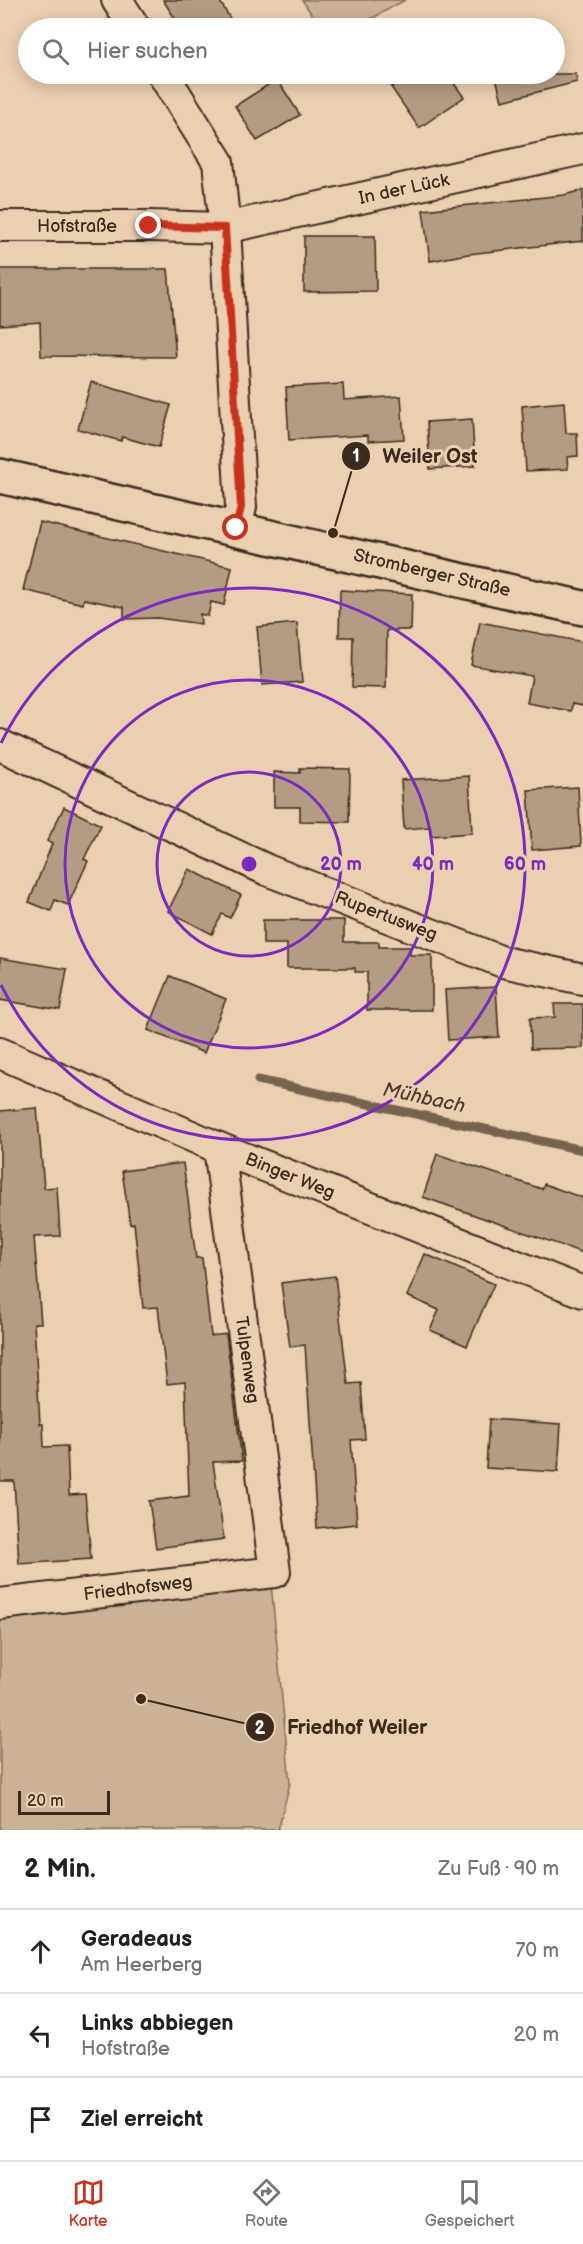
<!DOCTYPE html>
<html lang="de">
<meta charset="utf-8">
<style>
:root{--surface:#fff;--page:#f2f2f2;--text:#202124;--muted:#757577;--line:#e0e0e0;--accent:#c8321e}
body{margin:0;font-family:"Balsamiq Sans",sans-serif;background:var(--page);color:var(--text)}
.scale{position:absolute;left:18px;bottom:15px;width:92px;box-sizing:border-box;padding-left:6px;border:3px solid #3b2a1e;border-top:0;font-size:16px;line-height:21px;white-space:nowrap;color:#3b2a1e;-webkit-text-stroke:4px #eacfb1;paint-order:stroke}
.stop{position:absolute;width:18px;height:18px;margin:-14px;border:4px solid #c8321e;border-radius:50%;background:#fff}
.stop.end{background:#c8321e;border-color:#fff;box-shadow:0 2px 6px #0008}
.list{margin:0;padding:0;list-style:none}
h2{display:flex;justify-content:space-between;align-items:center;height:78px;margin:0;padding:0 24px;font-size:26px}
h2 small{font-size:20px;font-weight:400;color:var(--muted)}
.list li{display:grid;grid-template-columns:39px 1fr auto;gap:18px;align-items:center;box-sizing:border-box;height:84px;padding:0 24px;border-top:2px solid var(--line)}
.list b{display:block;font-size:22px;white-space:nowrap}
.list p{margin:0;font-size:20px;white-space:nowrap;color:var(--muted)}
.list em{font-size:20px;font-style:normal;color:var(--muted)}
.icon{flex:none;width:33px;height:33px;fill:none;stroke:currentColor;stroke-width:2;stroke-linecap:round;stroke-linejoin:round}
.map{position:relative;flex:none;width:583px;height:1830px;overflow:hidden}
.search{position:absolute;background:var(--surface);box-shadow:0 3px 15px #0003;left:18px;right:18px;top:18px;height:66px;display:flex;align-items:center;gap:15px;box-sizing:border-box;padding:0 21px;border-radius:33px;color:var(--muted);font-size:22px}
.sheet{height:330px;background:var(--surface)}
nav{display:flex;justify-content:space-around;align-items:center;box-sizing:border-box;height:84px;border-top:2px solid var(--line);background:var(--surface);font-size:16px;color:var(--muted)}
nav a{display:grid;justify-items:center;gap:3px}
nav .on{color:var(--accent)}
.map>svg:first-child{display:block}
</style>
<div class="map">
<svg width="583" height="1830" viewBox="0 0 583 1830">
<rect width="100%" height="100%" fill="#eacfb1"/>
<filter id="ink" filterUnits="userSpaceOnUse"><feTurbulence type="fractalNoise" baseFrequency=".0167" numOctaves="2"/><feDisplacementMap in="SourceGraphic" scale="12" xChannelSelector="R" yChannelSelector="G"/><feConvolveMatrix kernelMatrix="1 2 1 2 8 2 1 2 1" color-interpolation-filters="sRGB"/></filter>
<g filter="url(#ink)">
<g fill="#cbb197" stroke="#836e5a" stroke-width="1.5">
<path d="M302,0h103l-50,28h-34z"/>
<path d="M271,1583l19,200 -12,47h-278v-215z"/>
</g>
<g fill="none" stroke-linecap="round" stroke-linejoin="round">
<path stroke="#776250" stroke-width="9" d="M258,1080l325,70"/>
</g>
<g fill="#b49c84" stroke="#3b2a1e" stroke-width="1.5">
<path d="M163,0h56l12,20 -14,8h-36z"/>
<path d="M411,74h36l17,23 -45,31 -28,-41z"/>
<path d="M495,74h81l1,8 -75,19z"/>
<path d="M277,79l23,36 -43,26 -22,-35z"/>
<path d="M583,190v51l-115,13 -38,7 -7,-51 141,-15z"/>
<path d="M304,236h71l1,55 -72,1z"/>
<path d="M0,269h168l8,88 -135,-1 -1,-34 -40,3z"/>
<path d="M91,382l80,23 -12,42 -37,-10 -1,4 -43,-12z"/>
<path d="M343,384l1,16 57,-4 3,43 -36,2v-6l-79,5 -3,-53z"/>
<path d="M564,402l2,31h11l1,23 -11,1 1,12 -42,2 -4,-65z"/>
<path d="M472,419l3,47 -45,3 -3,-47z"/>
<path d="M40,522l192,45 -8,38 -13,-3 -3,14 -8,-2 1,10 -43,-6 -34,1v-12l-40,-8 -1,5 -60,-14z"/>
<path d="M340,590l72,4 -1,36h-24l-1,58 -34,-1 1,-50h-14z"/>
<path d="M480,622l103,20v64l-11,-2 -1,7 -44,-8 5,-27 -61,-11z"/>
<path d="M297,623l5,59 -40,3 -5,-58z"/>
<path d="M300,768l50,1 -1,53 -49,-1v-14h-26v-35l26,1z"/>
<path d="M469,776l3,57 -41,3 -1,-9 -26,2 -3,-49z"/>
<path d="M578,787l3,59 -49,4 -4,-60z"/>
<path d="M64,807l37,18 -17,34 4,2 -20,44 -13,-5 -4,11 -22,-9 23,-58 -5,-3z"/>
<path d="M189,869l52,26 -11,23 -8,-4 -10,20 -44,-23z"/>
<path d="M263,920h81v22h35v5h31v8h22v55h-65v-38h-12v-4h-68v-24h-24z"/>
<path d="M0,958l67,11 -7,41 -60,-10z"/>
<path d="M170,976l56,23 -22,54 -56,-23z"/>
<path d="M496,987l3,50 -51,3 -3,-50z"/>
<path d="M554,1004h29v44l-52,1 -1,-31 25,-1z"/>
<path d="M37,1108l7,80 13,-1 3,49 -26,1 7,86h-7l6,101h3l1,23 23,-1 2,49 16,-1 6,65 -72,5 -5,-83h-14v-370z"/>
<path d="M437,1154l105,35 2,-5 39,14v55l-160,-56z"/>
<path d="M183,1163l13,95h6l9,78 15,-2 16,127 -29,1 11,77 -68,9 -7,-47 40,-5 -4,-114 -18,2 -9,-77 -15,1 -9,-85 -4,1 -8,-53z"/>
<path d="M425,1254l69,30 -27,62 -37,-16 9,-20 -32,-14z"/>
<path d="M335,1276l13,108 13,-1 4,56 -14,1 6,84 -40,4 -12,-183 -15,2 -9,-64z"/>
<path d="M489,1419l72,5 -3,48 -72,-4z"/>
</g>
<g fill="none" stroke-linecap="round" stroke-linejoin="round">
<defs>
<g id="street">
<path d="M117,0l18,28"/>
<path d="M163,74l55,88 7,66 16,279 -5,21"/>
<path d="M0,226h149l76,2 358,-79"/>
<path d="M0,745l267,125 236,92 80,17"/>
<path d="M0,1053l219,95 364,144"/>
<path d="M0,1604l275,-32 -56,-424"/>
</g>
<path id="secondary" d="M0,476l583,132"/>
</defs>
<use href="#street" stroke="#3b2a1e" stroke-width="34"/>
<use href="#secondary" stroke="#3b2a1e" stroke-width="38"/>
<use href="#street" stroke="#eacfb1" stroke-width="30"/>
<use href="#secondary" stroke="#eacfb1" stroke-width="33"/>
</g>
</g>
<g fill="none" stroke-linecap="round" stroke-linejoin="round" filter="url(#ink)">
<path stroke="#c8321e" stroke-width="8" d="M149,226l76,2 16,279 -5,21"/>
</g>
<g fill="none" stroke="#7b2cbf" stroke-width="3">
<circle cx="249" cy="864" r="92"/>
<circle cx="249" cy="864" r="184"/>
<path d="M1 743A276 276 0 1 1 1 985"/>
</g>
<g text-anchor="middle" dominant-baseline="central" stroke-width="6" stroke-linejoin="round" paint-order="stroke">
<g font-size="18" fill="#3b2a1e" stroke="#eacfb1">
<text transform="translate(404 189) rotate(-12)">In der Lück</text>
<text x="77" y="226">Hofstraße</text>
<text transform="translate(432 573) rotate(13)">Stromberger Straße</text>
<text transform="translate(386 916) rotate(21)">Rupertusweg</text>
<text transform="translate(290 1176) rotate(22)">Binger Weg</text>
<text transform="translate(247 1360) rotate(82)">Tulpenweg</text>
<text transform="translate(138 1588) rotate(-7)">Friedhofsweg</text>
</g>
<g font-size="20" font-style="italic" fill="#4f3d2f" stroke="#eacfb1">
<text transform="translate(424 1098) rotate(12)">Mühbach</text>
</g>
</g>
<circle cx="249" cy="864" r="9" fill="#7b2cbf" stroke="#eacfb1" stroke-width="3"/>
<g font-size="18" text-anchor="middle" font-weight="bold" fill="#7b2cbf" stroke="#eacfb1" stroke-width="6" stroke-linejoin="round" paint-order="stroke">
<text x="341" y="870">20 m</text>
<text x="433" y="870">40 m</text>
<text x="525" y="870">60 m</text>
</g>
<path fill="none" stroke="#3b2a1e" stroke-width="2" d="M333 533L356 456M141 1699L260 1727"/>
<g fill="#3b2a1e" stroke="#eacfb1" stroke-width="2">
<circle cx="333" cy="533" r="6"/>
<circle cx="141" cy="1699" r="6"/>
<circle cx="356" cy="456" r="15"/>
<circle cx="260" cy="1727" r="15"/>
</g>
<g font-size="18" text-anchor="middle" font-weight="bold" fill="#fff">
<text x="356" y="462">1</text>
<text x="260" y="1734">2</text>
</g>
<g font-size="20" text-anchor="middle" font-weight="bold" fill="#3b2a1e" stroke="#eacfb1" stroke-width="6" stroke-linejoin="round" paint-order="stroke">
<text x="430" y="463">Weiler Ost</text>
<text x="357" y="1734">Friedhof Weiler</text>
</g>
</svg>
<div class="scale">20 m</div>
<div class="stop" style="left:236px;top:528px"></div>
<div class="stop end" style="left:149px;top:226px"></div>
<div class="search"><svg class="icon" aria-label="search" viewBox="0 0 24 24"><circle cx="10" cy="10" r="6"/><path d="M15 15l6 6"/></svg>Hier suchen</div>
</div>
<section class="sheet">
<h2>2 Min.<small>Zu Fuß · 90 m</small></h2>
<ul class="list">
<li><svg class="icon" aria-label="ahead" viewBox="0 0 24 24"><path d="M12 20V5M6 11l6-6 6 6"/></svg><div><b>Geradeaus</b><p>Am Heerberg</p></div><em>70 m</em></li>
<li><svg class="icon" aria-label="left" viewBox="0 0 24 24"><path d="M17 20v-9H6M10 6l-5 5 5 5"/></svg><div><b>Links abbiegen</b><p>Hofstraße</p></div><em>20 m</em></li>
<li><svg class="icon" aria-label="arrive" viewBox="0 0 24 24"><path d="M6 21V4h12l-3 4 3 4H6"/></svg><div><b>Ziel erreicht</b></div></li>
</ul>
</section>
<nav>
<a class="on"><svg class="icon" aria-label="map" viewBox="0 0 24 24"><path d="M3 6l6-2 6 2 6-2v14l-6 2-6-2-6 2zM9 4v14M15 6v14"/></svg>Karte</a>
<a><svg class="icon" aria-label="directions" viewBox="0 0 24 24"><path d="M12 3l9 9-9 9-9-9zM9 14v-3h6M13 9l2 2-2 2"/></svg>Route</a>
<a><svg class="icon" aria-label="saved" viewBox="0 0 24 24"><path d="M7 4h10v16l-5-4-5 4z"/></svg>Gespeichert</a>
</nav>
